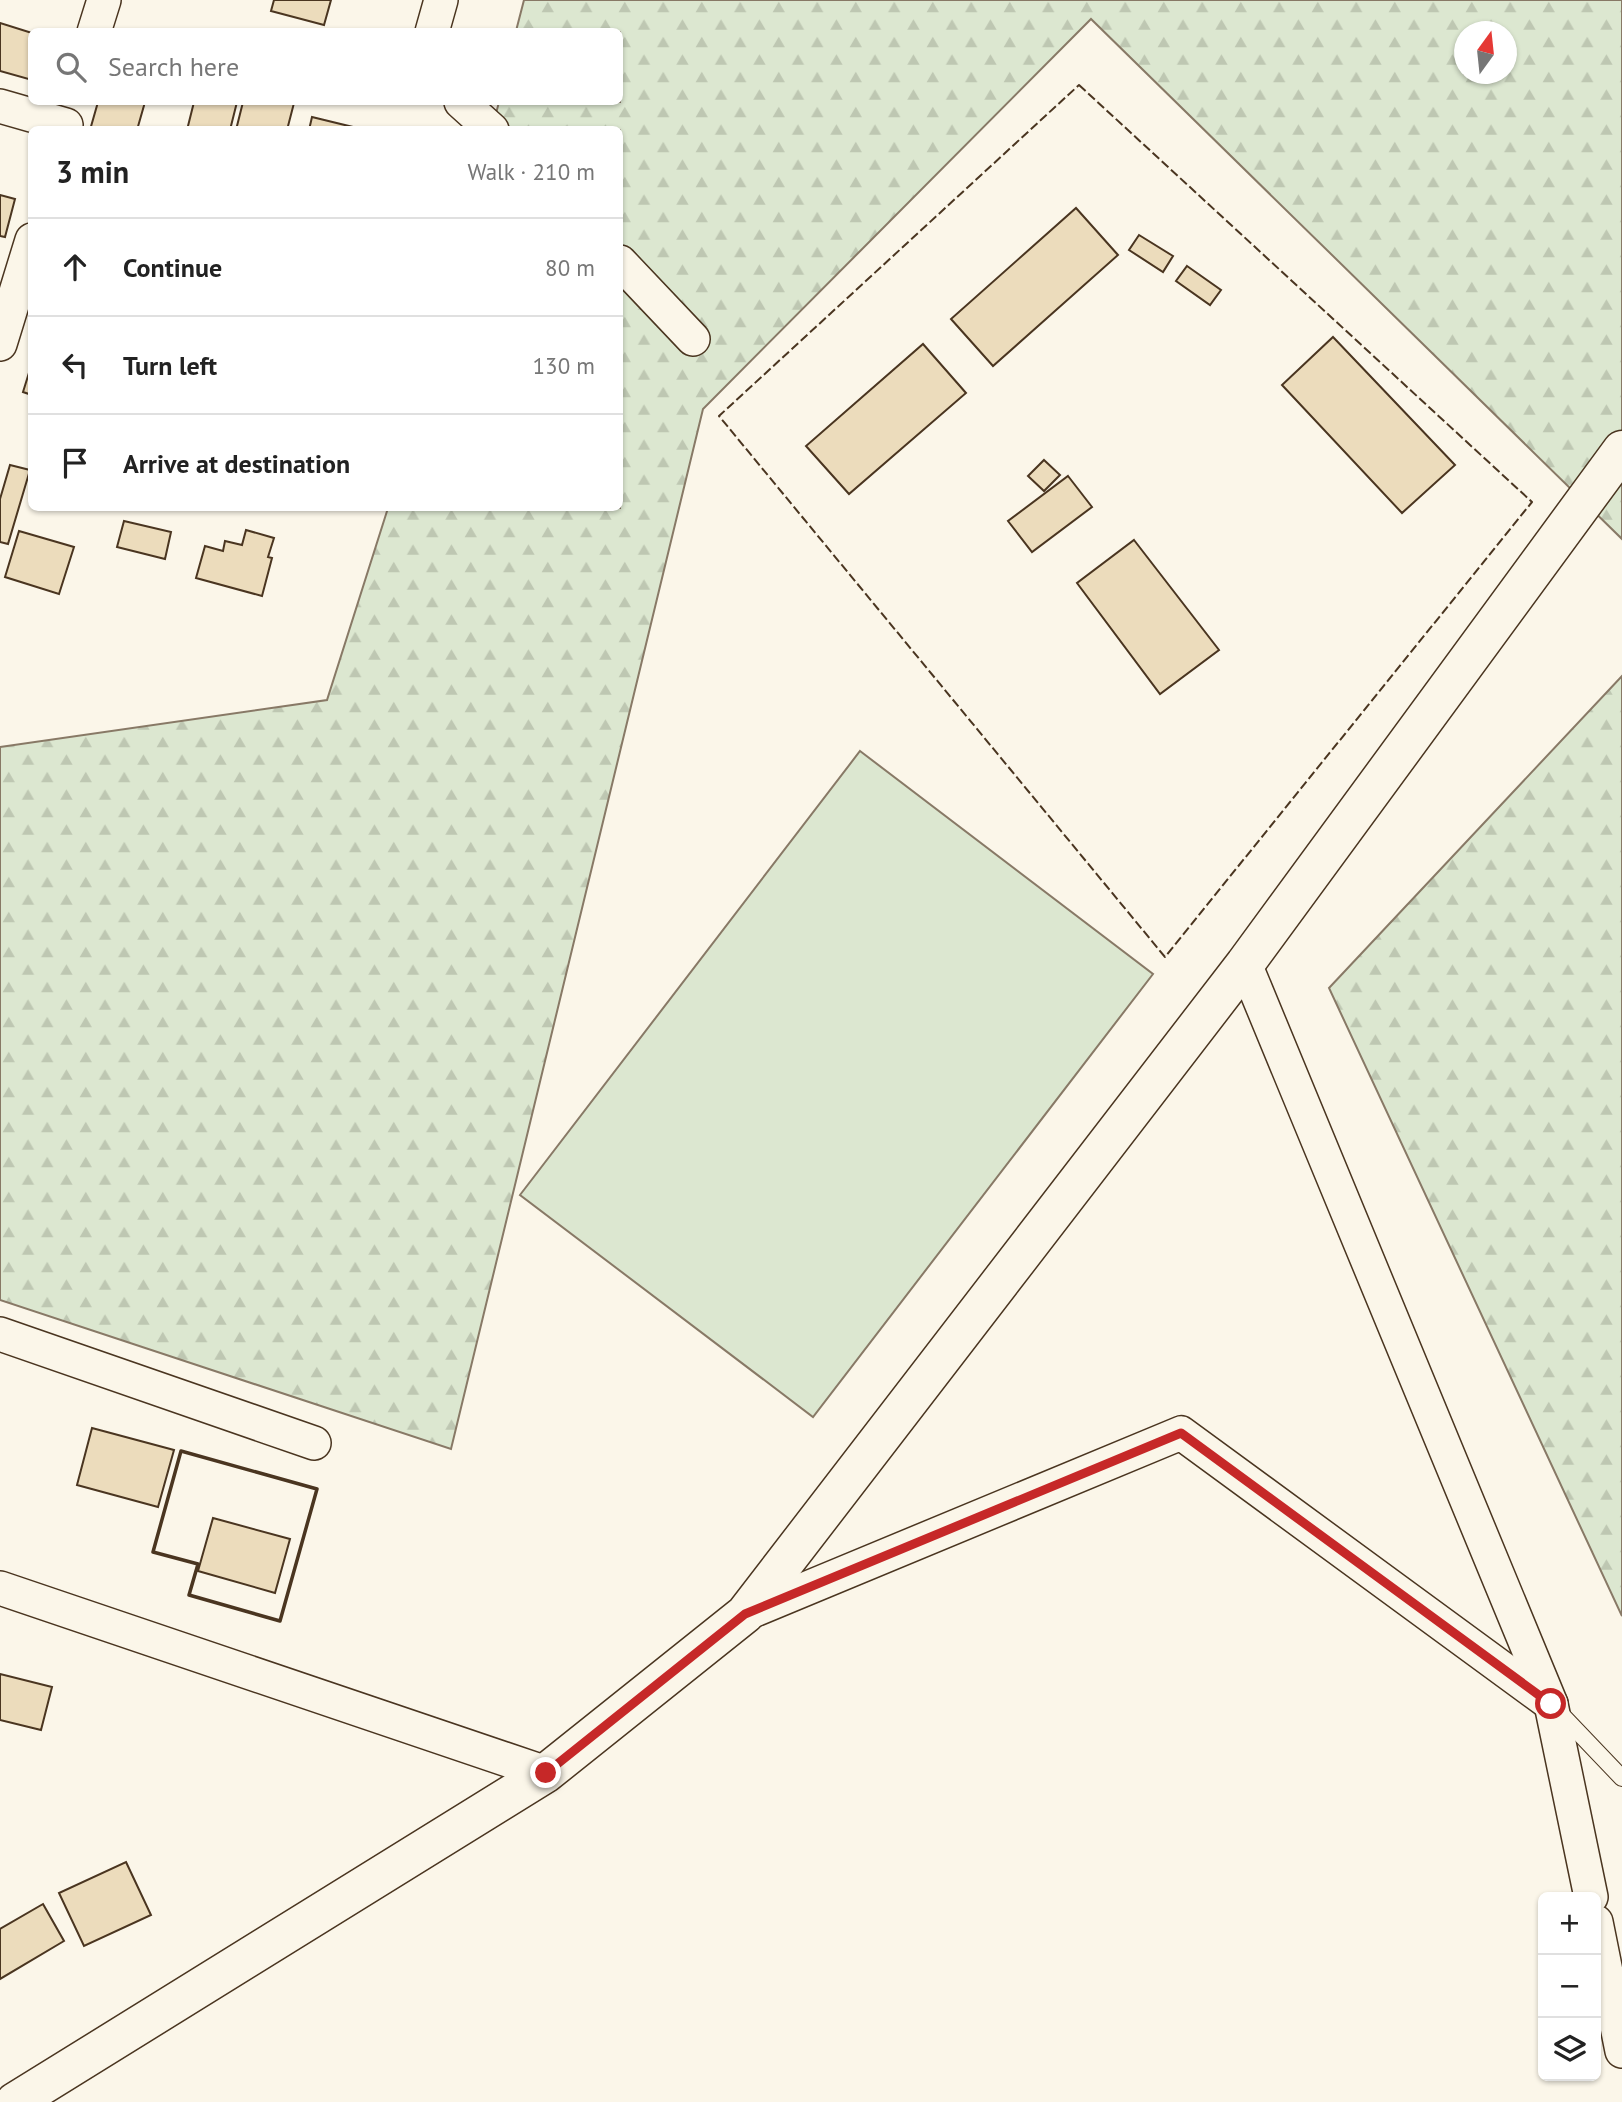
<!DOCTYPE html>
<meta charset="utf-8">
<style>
:root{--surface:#fff;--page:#f6f6f6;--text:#222;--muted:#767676;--line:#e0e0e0}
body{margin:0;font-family:"PT Sans",sans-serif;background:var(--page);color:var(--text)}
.controls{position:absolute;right:21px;bottom:21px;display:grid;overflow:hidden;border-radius:10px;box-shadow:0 2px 5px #0004}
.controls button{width:63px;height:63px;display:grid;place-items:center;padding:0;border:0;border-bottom:2px solid var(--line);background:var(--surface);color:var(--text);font:35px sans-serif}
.compass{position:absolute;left:1454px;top:21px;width:63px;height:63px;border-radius:50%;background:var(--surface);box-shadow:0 2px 5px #0004;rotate:15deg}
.stop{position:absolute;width:21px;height:21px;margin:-16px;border:5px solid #c62828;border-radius:50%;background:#fff}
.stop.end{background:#c62828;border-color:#fff;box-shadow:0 2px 7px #0008}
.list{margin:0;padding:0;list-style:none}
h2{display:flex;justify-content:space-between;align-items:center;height:91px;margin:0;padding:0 28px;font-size:30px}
h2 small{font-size:23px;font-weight:400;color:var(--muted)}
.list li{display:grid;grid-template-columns:46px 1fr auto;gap:21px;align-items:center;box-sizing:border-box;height:98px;padding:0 28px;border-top:2px solid var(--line)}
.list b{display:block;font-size:26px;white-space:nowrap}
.list em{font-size:23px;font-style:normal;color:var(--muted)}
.icon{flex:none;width:38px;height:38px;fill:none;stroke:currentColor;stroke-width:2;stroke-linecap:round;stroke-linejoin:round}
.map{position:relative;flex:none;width:1622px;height:2102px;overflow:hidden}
.search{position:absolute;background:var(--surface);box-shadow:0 2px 5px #0004;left:28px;top:28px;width:595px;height:77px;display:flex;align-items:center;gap:18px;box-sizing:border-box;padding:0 24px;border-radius:10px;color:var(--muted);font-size:26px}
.panel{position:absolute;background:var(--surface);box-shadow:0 2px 5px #0004;left:28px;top:126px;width:595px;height:385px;border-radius:10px}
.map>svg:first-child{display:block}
</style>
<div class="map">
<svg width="1622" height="2102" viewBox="0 0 1622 2102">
<defs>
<pattern id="forest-firs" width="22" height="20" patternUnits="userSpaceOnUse" patternTransform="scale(1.75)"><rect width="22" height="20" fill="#dce7d0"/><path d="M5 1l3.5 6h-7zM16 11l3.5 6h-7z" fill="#bec7b2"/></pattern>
</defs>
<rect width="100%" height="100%" fill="#fbf6e9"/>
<g fill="url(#forest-firs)" stroke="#887966" stroke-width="2" fill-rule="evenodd">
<path d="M524,0h1098v539l-531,-520 -388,390 -252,1040 -451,-149v-553l327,-47 61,-192h232v-378l-128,-1 7,-27h121v-70l-104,-1zM1464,32h42v42h-42z"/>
<path d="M1622,676v940l-293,-628z"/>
</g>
<path fill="#dce7d0" stroke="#887966" stroke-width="2" d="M860,751l293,223 -340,443 -293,-222z"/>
<g fill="#ecdcbc" stroke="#4a3520" stroke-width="2">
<path d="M274,0h57l-7,25 -53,-14z"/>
<path d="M0,23l32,10v47l-32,-9z"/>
<path d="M98,102h47l-8,28h-47z"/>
<path d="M194,102h43l-7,28h-43z"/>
<path d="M243,102l51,1 -7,27h-51z"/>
<path d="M312,117l45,11 -1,2h-47z"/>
<path d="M0,195l15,4 -10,38 -5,-1z"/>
<path d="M1076,208l42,47 -125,111 -42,-47z"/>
<path d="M1139,235l34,21 -10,16 -34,-22z"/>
<path d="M1187,266l34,24 -11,15 -34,-24z"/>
<path d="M1333,337l122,128 -53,48 -120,-128z"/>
<path d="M923,344l43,49 -117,101 -43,-48z"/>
<path d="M32,363v32l-9,-3z"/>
<path d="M1044,460l16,15 -16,16 -16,-15z"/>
<path d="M10,465l20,5 -22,74 -8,-2v-43z"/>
<path d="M1068,476l24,31 -60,45 -24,-31z"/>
<path d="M124,521l47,11 -6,27 -48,-12z"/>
<path d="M246,530l28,8 -6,19 4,1 -10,38 -66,-18 9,-32 18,5 2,-10 17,4z"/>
<path d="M19,531l55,16 -15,47 -54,-17z"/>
<path d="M1134,540l85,110 -59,44 -83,-111z"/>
<path d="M92,1428l82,22 -16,57 -81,-22z"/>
<path d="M213,1518l77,21 -15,54 -77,-22z"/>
<path d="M0,1674l52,13 -11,43 -41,-10z"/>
<path d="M126,1862l25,53 -67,31 -25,-53z"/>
<path d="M43,1904l21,37 -64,38v-50z"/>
</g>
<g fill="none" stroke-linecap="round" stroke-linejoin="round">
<defs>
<path id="lane" d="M1558,1711l64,67"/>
<g id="street">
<path d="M94,32l10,-32"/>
<path d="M432,32l9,-32"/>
<path d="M461,102l31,28"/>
<path d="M0,106l66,19"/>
<path d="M620,262l73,77"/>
<path d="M0,344l32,-104"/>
<path d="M1245,964l306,740 40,193"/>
<path d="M0,1334l314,109"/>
<path d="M0,1588l546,185"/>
<path d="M745,1614l436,-181 370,271"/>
<path d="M1596,1922l26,129"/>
</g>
<path id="secondary" d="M15,2102l531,-329 199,-159 500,-650 377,-514"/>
</defs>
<use href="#lane" stroke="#4a3520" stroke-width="18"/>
<use href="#street" stroke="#4a3520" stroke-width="36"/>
<use href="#secondary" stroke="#4a3520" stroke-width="41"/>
<use href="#lane" stroke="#fbf6e9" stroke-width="16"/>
<use href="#street" stroke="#fbf6e9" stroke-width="33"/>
<use href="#secondary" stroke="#fbf6e9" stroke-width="38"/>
<path stroke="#4a3520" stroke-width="2" stroke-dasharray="9 3.5" stroke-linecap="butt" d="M1079,85l453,417 -367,455 -446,-541z"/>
<path stroke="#4a3520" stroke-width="3.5" d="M181,1451l136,38 -37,132 -91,-26 9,-31 -45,-12z"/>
</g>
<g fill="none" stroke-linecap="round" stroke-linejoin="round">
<path stroke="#c62828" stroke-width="9" d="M546,1773l199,-159 436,-181 370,271"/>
</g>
</svg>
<div class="controls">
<button>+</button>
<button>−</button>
<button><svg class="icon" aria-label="layers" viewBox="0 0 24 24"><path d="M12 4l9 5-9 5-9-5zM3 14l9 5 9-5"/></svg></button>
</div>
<svg class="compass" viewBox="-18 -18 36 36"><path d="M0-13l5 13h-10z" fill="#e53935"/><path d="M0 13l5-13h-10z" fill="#767676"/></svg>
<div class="stop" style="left:1551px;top:1704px"></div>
<div class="stop end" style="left:546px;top:1773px"></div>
<div class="search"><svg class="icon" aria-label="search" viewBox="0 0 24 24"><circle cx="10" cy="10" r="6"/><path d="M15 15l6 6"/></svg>Search here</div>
<section class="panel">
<h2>3 min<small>Walk · 210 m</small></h2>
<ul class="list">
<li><svg class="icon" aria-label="ahead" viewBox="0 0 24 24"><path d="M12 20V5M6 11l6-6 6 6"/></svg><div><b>Continue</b></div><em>80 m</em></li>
<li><svg class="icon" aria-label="left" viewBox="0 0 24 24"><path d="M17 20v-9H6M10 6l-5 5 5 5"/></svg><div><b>Turn left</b></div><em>130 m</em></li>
<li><svg class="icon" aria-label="arrive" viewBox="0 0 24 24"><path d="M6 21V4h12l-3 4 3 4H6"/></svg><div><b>Arrive at destination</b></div></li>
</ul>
</section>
</div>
